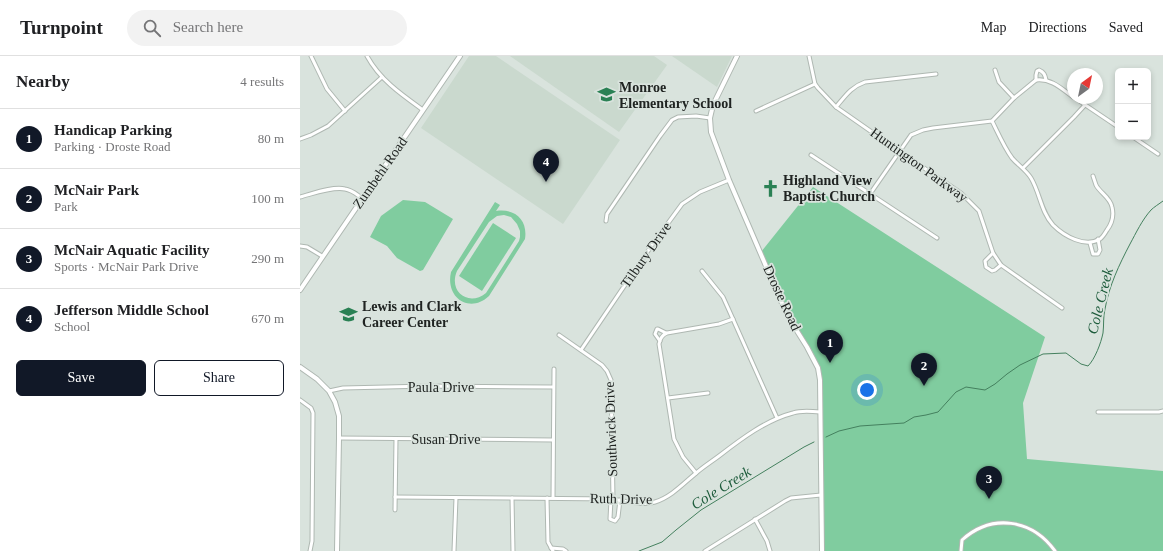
<!DOCTYPE html>
<meta charset="utf-8">
<style>
:root{--surface:#fff;--page:#f2f2f2;--text:#202124;--muted:#757577;--line:#e0e0e0;--accent:#111827}
body{margin:0;font-family:"Times New Roman",serif;background:var(--page);color:var(--text)}
.controls{position:absolute;right:12px;top:12px;display:grid;overflow:hidden;border-radius:6px;box-shadow:0 2px 6px #0003}
.controls button{width:36px;height:36px;display:grid;place-items:center;padding:0;border:0;border-bottom:1px solid var(--line);background:var(--surface);color:var(--text);font:20px sans-serif}
.compass{position:absolute;left:767px;top:12px;width:36px;height:36px;border-radius:50%;background:var(--surface);box-shadow:0 2px 6px #0003;rotate:33deg}
.you{position:absolute;left:567px;top:334px;width:14px;height:14px;margin:-10px;border:3px solid #fff;border-radius:50%;background:#1a73e8;box-shadow:0 0 0 6px #1a73e833}
.badge{display:grid;place-items:center;width:26px;height:26px;border-radius:50%;background:var(--accent);color:#fff;font-size:13px;font-weight:700}
.pin{position:absolute;translate:-50% -33px;filter:drop-shadow(0 1px 2px #0008)}
.pin::after{content:'';position:absolute;top:21px;width:14px;height:12px;background:inherit;clip-path:polygon(0 0,100% 0,50% 100%)}
.list{margin:0;padding:0;list-style:none}
h2{display:flex;justify-content:space-between;align-items:center;height:52px;margin:0;padding:0 16px;font-size:17px}
h2 small{font-size:13px;font-weight:400;color:var(--muted)}
.list li{display:grid;grid-template-columns:26px 1fr auto;gap:12px;align-items:center;box-sizing:border-box;height:60px;padding:0 16px;border-top:1px solid var(--line)}
.list b{display:block;font-size:15px;white-space:nowrap}
.list p{margin:0;font-size:13px;white-space:nowrap;color:var(--muted)}
.list em{font-size:13px;font-style:normal;color:var(--muted)}
.actions{display:flex;gap:8px;padding:12px 16px}
.actions a{flex:1;padding:9px 0;border:1px solid var(--accent);border-radius:6px;text-align:center;font-size:14px;color:var(--accent)}
.actions .main{background:var(--accent);color:#fff}
.icon{flex:none;width:22px;height:22px;fill:none;stroke:currentColor;stroke-width:2;stroke-linecap:round;stroke-linejoin:round}
.map{position:relative;flex:none;width:863px;height:495px;overflow:hidden}
header{display:flex;align-items:center;gap:24px;box-sizing:border-box;height:56px;padding:0 20px;background:var(--surface);border-bottom:1px solid var(--line)}
header strong{font-size:19px}
nav{display:flex;gap:22px;margin-inline-start:auto;font-size:14px}
.search{width:280px;height:36px;background:var(--page);display:flex;align-items:center;gap:10px;box-sizing:border-box;padding:0 14px;border-radius:22px;color:var(--muted);font-size:15px}
main{display:flex}
aside{flex:1;background:var(--surface)}
.map>svg:first-child{display:block}
</style>
<header>
<strong>Turnpoint</strong>
<div class="search"><svg class="icon" aria-label="search" viewBox="0 0 24 24"><circle cx="10" cy="10" r="6"/><path d="M15 15l6 6"/></svg>Search here</div>
<nav><a>Map</a><a>Directions</a><a>Saved</a></nav>
</header>
<main>
<aside>
<h2>Nearby<small>4 results</small></h2>
<ul class="list">
<li><span class="badge">1</span><div><b>Handicap Parking</b><p>Parking · Droste Road</p></div><em>80 m</em></li>
<li><span class="badge">2</span><div><b>McNair Park</b><p>Park</p></div><em>100 m</em></li>
<li><span class="badge">3</span><div><b>McNair Aquatic Facility</b><p>Sports · McNair Park Drive</p></div><em>290 m</em></li>
<li><span class="badge">4</span><div><b>Jefferson Middle School</b><p>School</p></div><em>670 m</em></li>
</ul>
<div class="actions"><a class="main">Save</a><a>Share</a></div>
</aside>
<div class="map">
<svg width="863" height="495" viewBox="0 0 863 495">
<rect width="100%" height="100%" fill="#d9e3dd"/>
<g fill="#cad9ce">
<path d="M169,0h27l124,84 -57,84 -142,-96z"/>
<path d="M210,0h144l13,9 -48,67z"/>
<path d="M372,0h60l-15,31z"/>
</g>
<g fill="#80cc9f" fill-rule="evenodd">
<path d="M513,131l232,150 -22,66 4,56 136,12v80h-340l-5,-183 -31,-53 -26,-63z"/>
<path d="M103,144l22,2 28,17 -30,51 -3,1 -23,-13 -10,-12 -17,-9 11,-21z"/>
<path d="M195,146l5,3 -4,6c19,-3 32,9 29,28l-36,57c-19,18 -44,2 -38,-24zM204,159l7,2 6,7 3,7v6l-1,4 -33,52c-17,14 -38,-1 -29,-22l32,-49 8,-6z"/>
<path d="M193,167l23,15 -34,53 -23,-15z"/>
</g>
<g fill="none" stroke-linecap="round" stroke-linejoin="round">
<g stroke="#44805e" stroke-width="1">
<path d="M526,381l13,-6 21,-5 44,-3 10,-6 12,-2 12,-3 18,-20 10,-5 19,3 10,-6 12,-10 13,-9 23,-11 23,-1 15,11 7,2c7,-7 13,-23 15,-33 1,-8 0,-16 2,-24 4,-23 14,-44 25,-65 6,-11 12,-24 21,-34 3,-3 8,-6 12,-9"/>
<path d="M339,495l23,-9 14,-12 25,-20 103,-63 10,-5"/>
</g>
<defs>
<g id="street">
<path d="M11,0l16,33 18,22"/>
<path d="M67,0c13,24 35,39 56,54"/>
<path d="M509,0l6,28 3,4 18,19 63,44 62,42 18,18 14,42 8,12 61,43"/>
<path d="M695,14l4,12 15,16"/>
<path d="M736,24v-5l1,-4 2,-1c5,2 6,5 7,10"/>
<path d="M775,42l43,29"/>
<path d="M536,51c10,-12 15,-20 29,-25l71,-8"/>
<path d="M456,55l59,-27"/>
<path d="M692,65c6,12 12,26 20,37 6,7 14,12 19,20 9,15 10,34 22,47 11,11 32,23 47,14 3,-2 5,-6 7,-9 6,-8 7,-15 5,-23 -2,-10 -12,-14 -16,-22 -1,-3 -2,-6 -3,-9"/>
<path d="M833,81l25,17"/>
<path d="M0,83l11,-4 17,-9 54,-49"/>
<path d="M511,99l126,83"/>
<path d="M723,112l51,-51 11,-12"/>
<path d="M570,138l41,-59 12,-5 10,-2 59,-7 22,-23 22,-18c15,-2 26,9 37,17"/>
<path d="M0,141c12,-3 33,-11 45,-8 7,1 11,5 17,9"/>
<path d="M306,165l1,-7 53,-78 12,-16 6,-3 18,-1 14,2"/>
<path d="M790,187l3,11h5l2,-4 -2,-11"/>
<path d="M0,190l7,1 15,9"/>
<path d="M693,197l-8,8 1,6 6,4 3,-1 6,-5"/>
<path d="M402,215l21,26 5,11 49,110"/>
<path d="M259,279l43,30 5,6 4,9 2,119"/>
<path d="M360,285l-5,-7 2,-5h1l8,4"/>
<path d="M281,294l71,-105 30,-41 18,-12 29,-12"/>
<path d="M29,335l14,-3 86,-2 124,1"/>
<path d="M368,342l40,-5"/>
<path d="M0,344l11,8 2,5 -1,128 -2,10"/>
<path d="M798,356h61l4,-1"/>
<path d="M39,382l214,2"/>
<path d="M396,417l-13,-16 -9,-18 -15,-95c1,-6 3,-9 8,-11l52,-9 14,-5"/>
<path d="M95,441l218,2c13,2 29,7 42,3 16,-5 28,-18 40,-28 8,-7 16,-12 24,-18 22,-17 47,-36 74,-43 8,-3 18,-2 27,-1"/>
<path d="M212,442l1,53"/>
<path d="M247,442l1,44 5,9"/>
<path d="M253,442l1,-129"/>
<path d="M311,443l-1,20 5,2 3,-4 2,-17"/>
<path d="M95,454l1,-71"/>
<path d="M455,463l12,22 3,10"/>
<path d="M251,492l12,1 3,2"/>
<path d="M154,495l2,-53"/>
<path d="M405,495l80,-50 6,-3 30,-3"/>
<path d="M661,495l1,-11c30,-27 70,-21 93,11"/>
</g>
<g id="secondary">
<path d="M437,0l-24,49 -3,13 1,14 18,48 58,135 20,32 11,21 2,12 2,171"/>
<path d="M0,234l160,-234"/>
<path d="M0,311l17,12 12,12 6,11 4,14v22l-2,113"/>
</g>
</defs>
<use href="#street" stroke="#afb8b2" stroke-width="5"/>
<use href="#secondary" stroke="#afb8b2" stroke-width="6"/>
<use href="#street" stroke="#fff" stroke-width="3"/>
<use href="#secondary" stroke="#fff" stroke-width="4"/>
</g>
<defs>
<symbol id="school-bare" viewBox="-9 -9 18 18"><path d="M0-5L7-2L0 1L-7-2ZM-4 1L0 2.5L4 1V4Q0 6-4 4Z" fill="#2a8154" stroke="#d9e3dd" stroke-width="2.5" paint-order="stroke"/></symbol>
<symbol id="church-bare" viewBox="-9 -9 18 18"><path d="M-1.2-6h2.4v3.5h3.3v2.4h-3.3V6h-2.4V-.1h-3.3v-2.4h3.3Z" fill="#2a8154" stroke="#d9e3dd" stroke-width="2.5" paint-order="stroke"/></symbol>
</defs>
<g fill-rule="evenodd">
<use href="#school-bare" x="294" y="26" width="25" height="25"/>
<use href="#church-bare" x="458" y="120" width="25" height="25"/>
<use href="#school-bare" x="36" y="246" width="25" height="25"/>
</g>
<g text-anchor="middle" dominant-baseline="central" stroke-width="3.5" stroke-linejoin="round" paint-order="stroke">
<g font-size="14" font-weight="bold" fill="#202422" stroke="#d9e3dd" text-anchor="start">
<text x="319" y="31">Monroe<tspan x="319" dy="16">Elementary School</tspan></text>
<text x="483" y="124">Highland View<tspan x="483" dy="16">Baptist Church</tspan></text>
<text x="62" y="250">Lewis and Clark<tspan x="62" dy="16">Career Center</tspan></text>
</g>
<g font-size="14" fill="#202422" stroke="#d9e3dd">
<text transform="translate(619 109) rotate(36)">Huntington Parkway</text>
<text transform="translate(80 117) rotate(-55)">Zumbehl Road</text>
<text transform="translate(346 199) rotate(-55)">Tilbury Drive</text>
<text transform="translate(482 242) rotate(65)">Droste Road</text>
<text x="141" y="331">Paula Drive</text>
<text transform="translate(311 373) rotate(-92)">Southwick Drive</text>
<text x="146" y="383">Susan Drive</text>
<text transform="translate(321 443) rotate(1)">Ruth Drive</text>
</g>
<g font-size="15" font-style="italic" fill="#1e5c3c" stroke="#d9e3dd">
<text transform="translate(800 245) rotate(-76)">Cole Creek</text>
<text transform="translate(421 432) rotate(-32)">Cole Creek</text>
</g>
</g>
</svg>
<div class="controls">
<button>+</button>
<button>−</button>
</div>
<svg class="compass" viewBox="-18 -18 36 36"><path d="M0-13l5 13h-10z" fill="#e53935"/><path d="M0 13l5-13h-10z" fill="#757577"/></svg>
<div class="you"></div>
<div class="pin badge" style="left:530px;top:307px">1</div>
<div class="pin badge" style="left:624px;top:330px">2</div>
<div class="pin badge" style="left:689px;top:443px">3</div>
<div class="pin badge" style="left:246px;top:126px">4</div>
</div>
</main>
